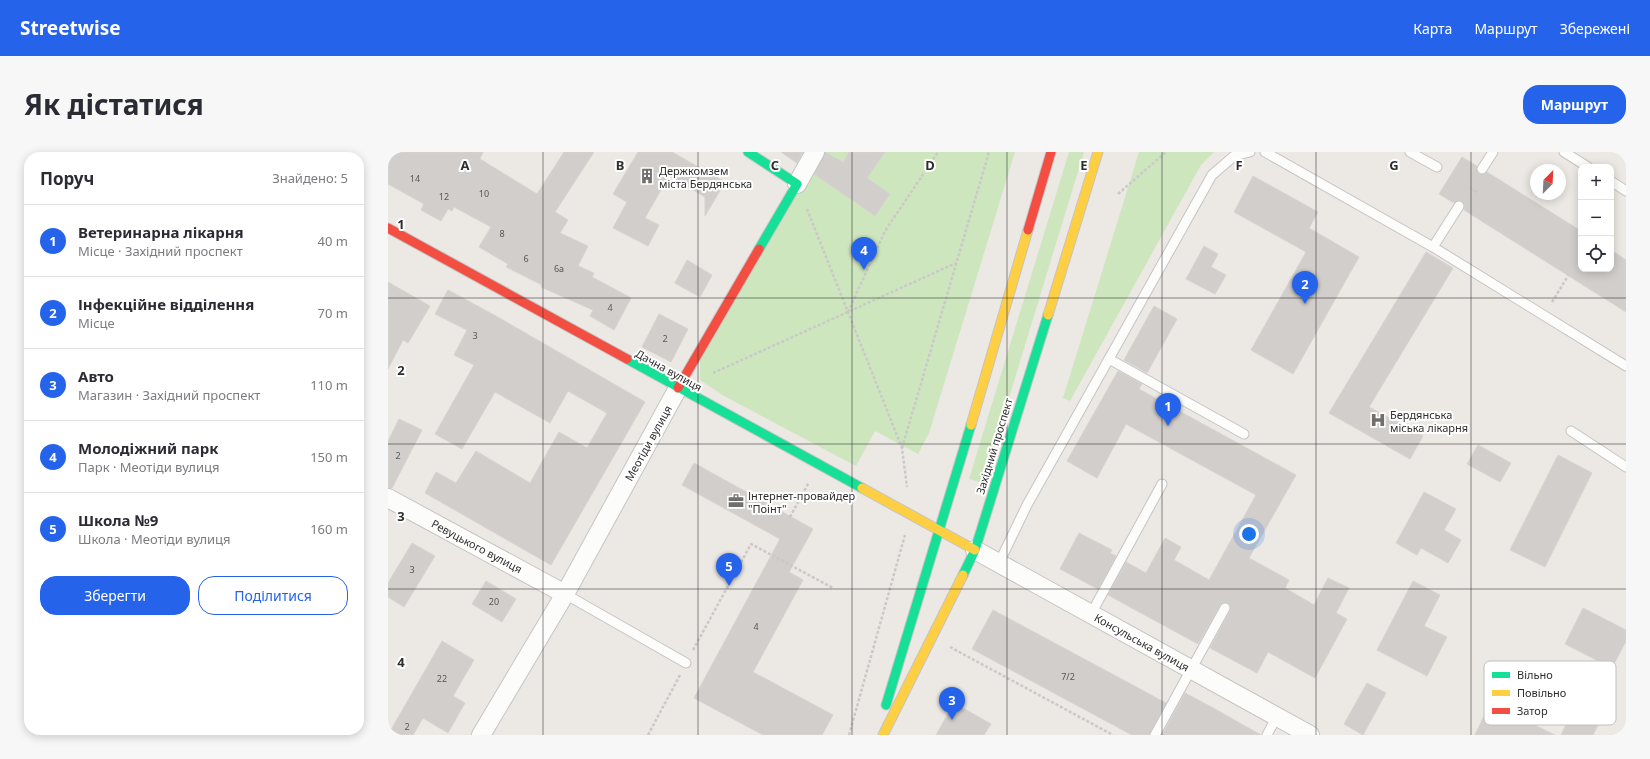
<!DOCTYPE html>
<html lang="uk">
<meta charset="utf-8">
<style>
:root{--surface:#fff;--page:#f7f7f7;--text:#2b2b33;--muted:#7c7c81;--line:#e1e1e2;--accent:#2563eb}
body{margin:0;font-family:"Noto Sans",sans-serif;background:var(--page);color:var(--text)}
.controls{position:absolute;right:12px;top:12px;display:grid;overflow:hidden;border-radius:8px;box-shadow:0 2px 10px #0003}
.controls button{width:36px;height:36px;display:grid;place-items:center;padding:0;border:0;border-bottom:1px solid var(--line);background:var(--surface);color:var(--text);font:20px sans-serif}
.compass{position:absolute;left:1142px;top:12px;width:36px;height:36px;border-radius:50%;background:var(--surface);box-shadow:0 2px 10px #0003;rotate:24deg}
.you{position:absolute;left:861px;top:382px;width:14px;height:14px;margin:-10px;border:3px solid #fff;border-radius:50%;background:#1a73e8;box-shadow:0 0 0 6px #1a73e833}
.badge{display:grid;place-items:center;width:26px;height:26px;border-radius:50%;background:var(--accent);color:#fff;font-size:13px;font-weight:700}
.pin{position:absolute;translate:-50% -33px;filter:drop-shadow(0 1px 2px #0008)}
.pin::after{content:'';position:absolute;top:21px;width:14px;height:12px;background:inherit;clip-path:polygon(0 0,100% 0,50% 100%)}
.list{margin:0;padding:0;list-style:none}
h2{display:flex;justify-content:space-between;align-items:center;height:52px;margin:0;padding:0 16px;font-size:17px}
h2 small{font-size:13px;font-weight:400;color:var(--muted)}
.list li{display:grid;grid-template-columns:26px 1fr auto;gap:12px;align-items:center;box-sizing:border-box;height:72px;padding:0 16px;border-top:1px solid var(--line)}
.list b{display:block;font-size:15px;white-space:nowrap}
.list p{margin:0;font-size:13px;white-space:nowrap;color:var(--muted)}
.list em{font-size:13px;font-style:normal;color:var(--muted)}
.actions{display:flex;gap:8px;padding:12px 16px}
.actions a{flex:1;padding:9px 0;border:1px solid var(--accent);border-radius:16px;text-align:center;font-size:14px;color:var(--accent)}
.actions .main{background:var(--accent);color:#fff}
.icon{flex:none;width:22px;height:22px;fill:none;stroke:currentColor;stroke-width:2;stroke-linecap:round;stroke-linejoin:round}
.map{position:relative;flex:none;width:1238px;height:583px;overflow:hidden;border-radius:16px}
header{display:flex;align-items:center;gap:24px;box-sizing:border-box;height:56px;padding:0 20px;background:var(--accent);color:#fff}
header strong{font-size:19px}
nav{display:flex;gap:22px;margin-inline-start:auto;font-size:14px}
.intro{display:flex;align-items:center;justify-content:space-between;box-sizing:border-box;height:96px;padding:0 24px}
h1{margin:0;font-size:28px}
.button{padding:10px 18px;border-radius:16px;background:var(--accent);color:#fff;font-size:14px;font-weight:700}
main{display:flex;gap:24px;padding:0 24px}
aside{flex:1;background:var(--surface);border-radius:16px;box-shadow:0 2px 10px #0003}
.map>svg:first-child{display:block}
</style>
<header>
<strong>Streetwise</strong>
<nav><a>Карта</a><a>Маршрут</a><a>Збережені</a></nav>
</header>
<div class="intro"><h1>Як дістатися</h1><a class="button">Маршрут</a></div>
<main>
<aside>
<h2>Поруч<small>Знайдено: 5</small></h2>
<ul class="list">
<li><span class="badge">1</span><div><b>Ветеринарна лікарня</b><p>Місце · Західний проспект</p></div><em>40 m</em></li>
<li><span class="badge">2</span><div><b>Інфекційне відділення</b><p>Місце</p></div><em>70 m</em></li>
<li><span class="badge">3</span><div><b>Авто</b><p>Магазин · Західний проспект</p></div><em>110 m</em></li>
<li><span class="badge">4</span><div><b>Молодіжний парк</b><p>Парк · Меотіди вулиця</p></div><em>150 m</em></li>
<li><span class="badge">5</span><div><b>Школа №9</b><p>Школа · Меотіди вулиця</p></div><em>160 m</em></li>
</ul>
<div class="actions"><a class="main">Зберегти</a><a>Поділитися</a></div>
</aside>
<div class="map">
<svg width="1238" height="583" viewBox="0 0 1238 583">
<rect width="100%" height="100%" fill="#ece8e4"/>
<g fill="#cee6be">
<path d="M427,0h200l-86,281 -11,21 -43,-23 -19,35 -132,-70 -24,-16v-24z"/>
<path d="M681,0h15l-101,331 -14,-4z"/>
<path d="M751,0h75l-13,13 -131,236 -7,-3z"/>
</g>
<g fill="#d1cecb" stroke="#d7d4d0">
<path d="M0,0h95l-3,7 57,35 27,-42h30l-39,60 13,8 -8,13 28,13 -10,20 16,7 -2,4 39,21 -17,32 -24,-14 3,-6 -52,-23 1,-2 -36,-18 2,-3 -29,-17 12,-20 -37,-20 -2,4 -4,-2 -7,12 -20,-11 3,-6 -36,-20z"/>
<path d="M250,0h34l53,30 -20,34v-19l-36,-21 -24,42 14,7 -11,21 -35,-18 14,-26 -14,-8z"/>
<path d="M393,0h22l-6,11z"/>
<path d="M437,0l18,10 6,-10h36l-18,26 23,16 -15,22 -61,-42z"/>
<path d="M1074,5l15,9v5l2,3h5l3,-2 94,59v38h30v-19l15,10v52l-162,-102 1,-4 -3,-5h-5l-3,2 -15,-9z"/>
<path d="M865,24l65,36 -9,16 50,29 -66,117 -42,-24 55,-98 -72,-40z"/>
<path d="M816,94l14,8 -7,13 15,8 -11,19 -29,-15z"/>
<path d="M1038,100l27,16 -84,139 54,29 -13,23 -81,-46z"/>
<path d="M299,108l25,15 -12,22 -25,-14z"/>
<path d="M0,130l42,24 -22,37 -5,-3 -15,29z"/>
<path d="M60,138l48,26 149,86 -94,163 -126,-72 11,-21 20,11 20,-32 54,32 29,-51 28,16 20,-35 -39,-22 -18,32 -55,-31 -33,57 -27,-15 39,-69 -20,-10 13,-25 -32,-16z"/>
<path d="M766,154l23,13 -30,54 -23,-13z"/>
<path d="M271,162l29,15 -17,33 -29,-15z"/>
<path d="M730,219l24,13 -3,5 157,86 -47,83 40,22 -4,8 29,17 14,-27 21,10 -13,25 11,6 -32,59 -47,-26 -11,21 -47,-25 20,-37v-6l-2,-2h-6l-2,2 -22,39 -90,-49 18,-33 20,11 19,-35 16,9 -7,13 35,20 47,-85 -130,-71 -29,54 -30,-17z"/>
<path d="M11,267l23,11 -30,58h-4v-47z"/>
<path d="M1090,293l33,18 -11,19 -33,-18z"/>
<path d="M1170,303l34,18 -47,94 -35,-17z"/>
<path d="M306,311l119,66 -24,43 14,8 -50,92 80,43 -11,20h-59l-69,-37 86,-159 -98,-54z"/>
<path d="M1036,340l32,17 -12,21 17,10 -13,23 -27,-15 -4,7 -21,-12z"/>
<path d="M691,381l33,17 -2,3 6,3 -18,33 -38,-20z"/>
<path d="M24,391l23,13 -31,51 -16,-10v-14z"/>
<path d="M98,429l30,18 -14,23 -30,-18z"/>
<path d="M1025,429l27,14 -16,31 23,11 -20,39 -50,-26z"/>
<path d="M1195,456l43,22v11l-14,27 -47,-24z"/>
<path d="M605,458l173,93 -17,32h-17l-160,-86z"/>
<path d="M54,489l32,19 -21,36 12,7 -17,30 -25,-15 -10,17h-25z"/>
<path d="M979,531l19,10 -23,42 -19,-11z"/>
<path d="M797,541l30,16 46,26h-99z"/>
<path d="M1190,548l26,13 -11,22h-32z"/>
<path d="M566,551l37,21 -7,11h-48z"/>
<path d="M1102,551l65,32h-80z"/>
</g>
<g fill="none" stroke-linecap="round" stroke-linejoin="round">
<defs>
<g id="lane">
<path d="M877,0l168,95 193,119"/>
<path d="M1022,0l27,15"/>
<path d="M1176,0l24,15"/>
<path d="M1094,17l11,-17"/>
<path d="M1223,29l15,10"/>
<path d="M1045,95l26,-41"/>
<path d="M721,207l135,75"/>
<path d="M1183,279l55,36"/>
<path d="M611,411l28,-58 185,-330 22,-19 16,-4"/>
<path d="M177,442l121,69"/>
<path d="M703,462l71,-130"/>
<path d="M767,583l70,-127"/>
<path d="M879,583l10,-19"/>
</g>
<g id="street">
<path d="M409,32l18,-32"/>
<path d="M0,346l177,96"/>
<path d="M587,398l335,185"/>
<path d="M93,583l84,-141 113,-206"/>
</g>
<g id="fast">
<path d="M360,0l49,32 -38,65"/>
<path d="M239,207l235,129"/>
<path d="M575,423l12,-25 73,-235"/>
<path d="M498,553l85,-280"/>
</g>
<g id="slow">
<path d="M660,163l50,-163"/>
<path d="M583,273l57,-195"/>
<path d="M474,336l113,62"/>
<path d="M495,583l80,-160"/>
</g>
<g id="jam">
<path d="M0,76l239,131"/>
<path d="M640,78l23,-78"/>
<path d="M290,236l81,-139"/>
</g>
</defs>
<use href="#lane" stroke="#c5c4c5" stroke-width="11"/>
<use href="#street" stroke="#c5c4c5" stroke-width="20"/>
<use href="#fast" stroke="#c5c4c5" stroke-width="11"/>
<use href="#slow" stroke="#c5c4c5" stroke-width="11"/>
<use href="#jam" stroke="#c5c4c5" stroke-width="11"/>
<g stroke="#c9c9c8" stroke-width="2.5" stroke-dasharray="3 2" stroke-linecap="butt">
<path d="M1082,36l7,4"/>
<path d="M730,42l48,-42"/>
<path d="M419,57l95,239 5,39"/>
<path d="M1164,150l16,-26"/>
<path d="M460,160l37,-81 53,-79"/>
<path d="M325,221l243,-110"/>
<path d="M514,296l87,-296"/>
<path d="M402,365l19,-35"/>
<path d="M562,495l163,88"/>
<path d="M305,498l58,-106 82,44"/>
<path d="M260,583l32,-60"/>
<path d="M461,583l56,-200"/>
</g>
<use href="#lane" stroke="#fcfcfb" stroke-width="9"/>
<use href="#street" stroke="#fcfcfb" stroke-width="18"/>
<use href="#fast" stroke="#16e098" stroke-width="9"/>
<use href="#slow" stroke="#ffcf43" stroke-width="9"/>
<use href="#jam" stroke="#f24e42" stroke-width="9"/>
</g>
<path fill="none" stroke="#2e2e2e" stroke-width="1" stroke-opacity="0.55" d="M155,0v583M310,0v583M464,0v583M619,0v583M774,0v583M928,0v583M1083,0v583M0,146h1238M0,292h1238M0,437h1238"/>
<defs>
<symbol id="building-bare" viewBox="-9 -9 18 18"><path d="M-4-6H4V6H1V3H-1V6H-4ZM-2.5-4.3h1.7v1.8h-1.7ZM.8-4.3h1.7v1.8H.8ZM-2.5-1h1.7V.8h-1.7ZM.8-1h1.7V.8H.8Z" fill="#706f6e" stroke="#fff" stroke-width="2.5" paint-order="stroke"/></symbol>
<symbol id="hospital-bare" viewBox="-9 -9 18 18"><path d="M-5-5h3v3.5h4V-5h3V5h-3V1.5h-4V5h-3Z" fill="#706f6e" stroke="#fff" stroke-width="2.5" paint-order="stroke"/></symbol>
<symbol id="office-bare" viewBox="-9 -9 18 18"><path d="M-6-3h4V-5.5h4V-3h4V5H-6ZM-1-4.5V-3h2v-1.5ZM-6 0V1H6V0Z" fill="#706f6e" stroke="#fff" stroke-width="2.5" paint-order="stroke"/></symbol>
</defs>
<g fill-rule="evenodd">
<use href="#building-bare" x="248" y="13" width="22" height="22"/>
<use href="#hospital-bare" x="979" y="257" width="22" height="22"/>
<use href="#office-bare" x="337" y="338" width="22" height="22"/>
</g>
<g text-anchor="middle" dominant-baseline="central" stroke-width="4" stroke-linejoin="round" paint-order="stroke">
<g font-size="9" fill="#585857">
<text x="27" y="26">14</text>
<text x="96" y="41">10</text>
<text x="56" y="44">12</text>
<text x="114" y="81">8</text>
<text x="138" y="106">6</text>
<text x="171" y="116">6а</text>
<text x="222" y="155">4</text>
<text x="87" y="183">3</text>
<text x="277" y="186">2</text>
<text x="10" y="303">2</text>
<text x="24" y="417">3</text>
<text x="106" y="449">20</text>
<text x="368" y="474">4</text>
<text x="680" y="524">7/2</text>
<text x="54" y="526">22</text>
<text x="19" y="574">2</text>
</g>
<g font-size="11" fill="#2e2e2e" stroke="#fff" text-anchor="start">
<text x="271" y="18">Держкомзем<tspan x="271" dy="13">міста Бердянська</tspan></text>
<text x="1002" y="262">Бердянська<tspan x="1002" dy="13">міська лікарня</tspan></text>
<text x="360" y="343">Інтернет-провайдер<tspan x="360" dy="13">"Поінт"</tspan></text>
</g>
<g font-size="11" fill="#2e2e2e" stroke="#fff">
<text transform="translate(281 218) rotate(29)">Дачна вулиця</text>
<text transform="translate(260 291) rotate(-61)">Меотіди вулиця</text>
<text transform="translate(606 294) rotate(-73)">Західний проспект</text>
<text transform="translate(89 394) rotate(28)">Ревуцького вулиця</text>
<text transform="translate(754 490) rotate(29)">Консульська вулиця</text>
</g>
</g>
<rect x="1096" y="509" width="132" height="64" rx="6" fill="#fff" stroke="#c0c0c0" stroke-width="1"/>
<rect x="1104" y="520" width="18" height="6" fill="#16e098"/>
<rect x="1104" y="538" width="18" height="6" fill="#ffcf43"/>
<rect x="1104" y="556" width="18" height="6" fill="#f24e42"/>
<g font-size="11" fill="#2e2e2e">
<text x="1129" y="527">Вільно</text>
<text x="1129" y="545">Повільно</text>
<text x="1129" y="563">Затор</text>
</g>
<g font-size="13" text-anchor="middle" font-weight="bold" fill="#2e2e2e" stroke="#fff" stroke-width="4" stroke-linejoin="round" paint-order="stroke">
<text x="77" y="18">A</text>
<text x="232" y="18">B</text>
<text x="387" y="18">C</text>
<text x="542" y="18">D</text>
<text x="696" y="18">E</text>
<text x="851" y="18">F</text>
<text x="1006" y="18">G</text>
<text x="13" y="77">1</text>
<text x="13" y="223">2</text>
<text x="13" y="369">3</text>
<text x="13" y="515">4</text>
</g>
</svg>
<div class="controls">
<button>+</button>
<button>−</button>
<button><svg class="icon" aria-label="locate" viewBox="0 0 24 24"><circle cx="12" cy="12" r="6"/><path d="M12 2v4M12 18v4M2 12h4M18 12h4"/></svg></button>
</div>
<svg class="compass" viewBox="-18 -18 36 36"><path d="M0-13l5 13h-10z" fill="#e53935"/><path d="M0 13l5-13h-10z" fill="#7c7c81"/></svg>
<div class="you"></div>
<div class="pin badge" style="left:780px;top:274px">1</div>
<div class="pin badge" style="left:917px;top:152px">2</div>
<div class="pin badge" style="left:564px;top:568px">3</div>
<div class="pin badge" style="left:476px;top:118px">4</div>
<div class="pin badge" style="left:341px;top:434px">5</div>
</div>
</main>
